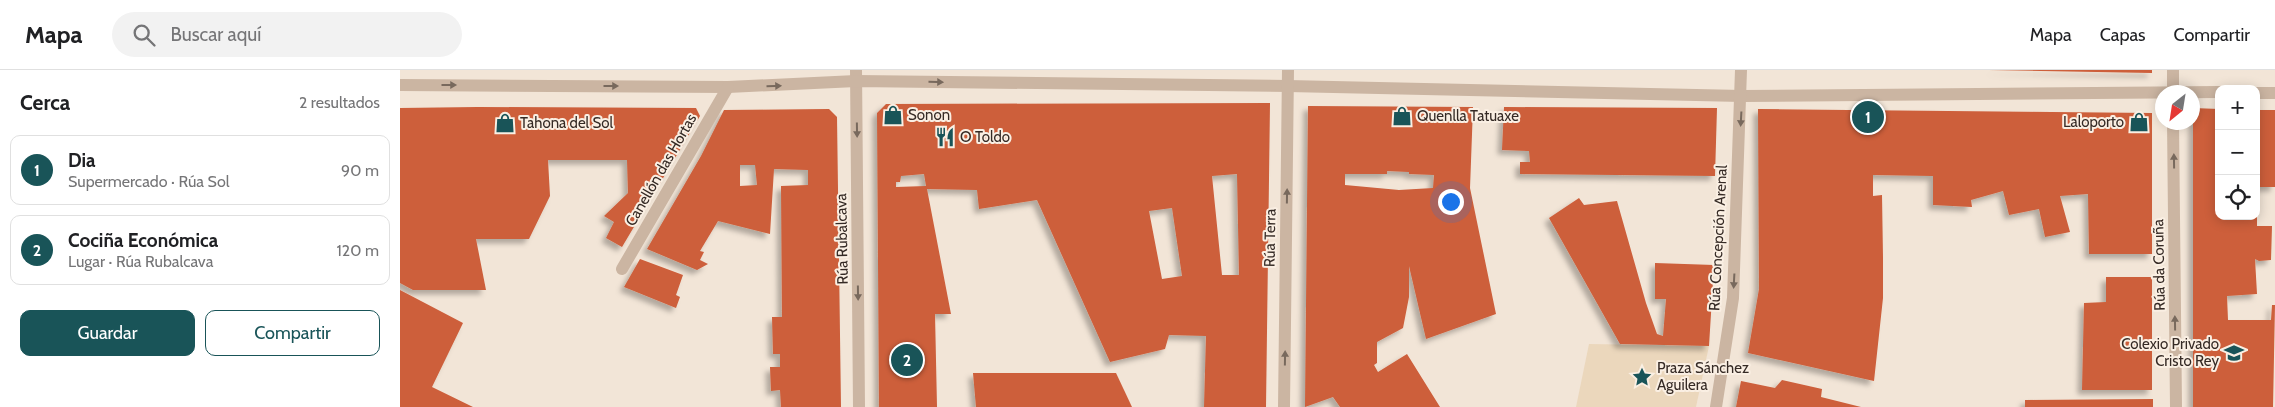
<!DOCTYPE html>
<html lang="es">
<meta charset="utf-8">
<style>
:root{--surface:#fff;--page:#f2f2f2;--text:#202124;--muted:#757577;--line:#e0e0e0;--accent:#195458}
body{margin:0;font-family:Cabin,sans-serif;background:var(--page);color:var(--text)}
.controls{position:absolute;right:15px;top:15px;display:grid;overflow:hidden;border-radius:10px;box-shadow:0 2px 12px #0003}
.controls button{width:45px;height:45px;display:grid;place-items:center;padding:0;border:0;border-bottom:1px solid var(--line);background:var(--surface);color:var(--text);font:25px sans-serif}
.compass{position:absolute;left:1755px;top:15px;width:45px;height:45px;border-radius:50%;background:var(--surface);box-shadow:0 2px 12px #0003;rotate:210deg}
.you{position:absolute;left:1050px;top:131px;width:18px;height:18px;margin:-12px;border:4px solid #fff;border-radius:50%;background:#1a73e8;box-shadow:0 0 0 8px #1a73e833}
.badge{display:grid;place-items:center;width:32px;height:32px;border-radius:50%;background:var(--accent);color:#fff;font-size:16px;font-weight:700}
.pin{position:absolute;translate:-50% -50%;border:2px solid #fff;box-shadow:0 1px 5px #0006}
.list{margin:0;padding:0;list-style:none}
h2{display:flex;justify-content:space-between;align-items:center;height:65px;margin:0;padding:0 20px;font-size:21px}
h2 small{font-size:16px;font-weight:400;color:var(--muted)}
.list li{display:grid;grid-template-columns:32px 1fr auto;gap:15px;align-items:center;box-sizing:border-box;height:70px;margin:0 10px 10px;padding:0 10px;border:1px solid var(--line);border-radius:10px}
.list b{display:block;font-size:19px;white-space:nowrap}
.list p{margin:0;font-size:16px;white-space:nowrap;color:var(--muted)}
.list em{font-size:16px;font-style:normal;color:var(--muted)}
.actions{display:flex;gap:10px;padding:15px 20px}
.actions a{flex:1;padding:11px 0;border:1px solid var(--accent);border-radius:10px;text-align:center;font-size:18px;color:var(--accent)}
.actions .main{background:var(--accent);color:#fff}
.icon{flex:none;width:28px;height:28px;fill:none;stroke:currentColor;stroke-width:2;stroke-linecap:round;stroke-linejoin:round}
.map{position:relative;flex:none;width:1875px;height:337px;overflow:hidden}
header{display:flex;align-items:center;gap:30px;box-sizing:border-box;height:70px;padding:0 25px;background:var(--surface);border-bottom:1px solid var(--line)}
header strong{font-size:24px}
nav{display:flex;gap:28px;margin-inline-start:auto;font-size:18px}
.search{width:350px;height:45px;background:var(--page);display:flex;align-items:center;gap:12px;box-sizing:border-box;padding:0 18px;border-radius:28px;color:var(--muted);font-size:19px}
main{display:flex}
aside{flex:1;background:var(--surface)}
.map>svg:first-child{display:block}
</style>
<header>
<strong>Mapa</strong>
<div class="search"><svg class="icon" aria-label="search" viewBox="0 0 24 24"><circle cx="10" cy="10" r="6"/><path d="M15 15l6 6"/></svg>Buscar aquí</div>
<nav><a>Mapa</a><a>Capas</a><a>Compartir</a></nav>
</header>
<main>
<aside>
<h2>Cerca<small>2 resultados</small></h2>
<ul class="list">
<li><span class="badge">1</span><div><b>Dia</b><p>Supermercado · Rúa Sol</p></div><em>90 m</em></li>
<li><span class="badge">2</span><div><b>Cociña Económica</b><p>Lugar · Rúa Rubalcava</p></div><em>120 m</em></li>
</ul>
<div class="actions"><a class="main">Guardar</a><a>Compartir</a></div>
</aside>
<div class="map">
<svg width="1875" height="337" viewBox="0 0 1875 337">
<defs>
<filter id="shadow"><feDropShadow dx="-4.5" dy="4.5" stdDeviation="2.5" flood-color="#0004"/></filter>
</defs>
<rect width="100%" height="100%" fill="#f2e5d7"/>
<path fill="#ebd7bc" d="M1189,274l120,2 -13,61h-120z"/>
<g fill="#cd5e3a" fill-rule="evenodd" filter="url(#shadow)">
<path d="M1589,0h163v3z"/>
<path d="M870,33l-4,304h-62l2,-71 -37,-1 -4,14 -55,13 -73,-162 -58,9 -2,-19 -50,-1 24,125h-16l2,93h-58l-2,-294 9,-9zM524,104l2,12 -30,1v-5h4l1,-6zM837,104l2,101h-17l-10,-99zM772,138l10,68 -20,3 -13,-68z"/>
<path d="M908,36l165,1 -3,81 26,126 -70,25 -17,-73v31l-6,31 -26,14v21l-3,2 4,7 29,-18 33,53h-100l-7,-10 -28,10zM987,101l22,1v2l25,1 -1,13 -34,2 -54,-5v-11h42z"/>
<path d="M78,37l218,1 4,8 -78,131 -16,-9 8,-16 -10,-6 24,-23 -1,-33h-79l2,36 -21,43h-53l10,51h-73l-13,-7v-175z"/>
<path d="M1104,37l213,1 -2,68 -195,-2v-12h10l-1,-11 -27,-1z"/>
<path d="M1793,38l26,1v107h38v10h15l-1,34 -12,1 -4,-2 2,35 -30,2 1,24h43l1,-15h3l-2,102h-80z"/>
<path d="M429,39l8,8 4,290h-60l-1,-17 -9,1 -1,-24h10v-13h-7l-1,-37h10l-1,-131 27,-1v-15l-34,-1 -4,65 -52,-13 -18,30 4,1 -4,8 8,4 -11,6 -50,-21 54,-93 23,-46zM340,95h15l2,20 -17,1z"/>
<path d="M1358,39l394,4v141h-63l-1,-60 -28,2 10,36 -25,5 -6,-28 -30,6 -6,-24 -32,9 1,7 -39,-2v-29l-60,-1v21l9,-1 1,63v40l-9,83 -126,-28 11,-64z"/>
<rect x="1856" y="40" width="19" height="77"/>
<path d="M1179,128l5,7 33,-4 29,102 11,31 6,2 3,-37h-11v-36l59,2 -5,81 -89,-2 -71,-126z"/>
<path d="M240,189l43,16 -7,20 4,2 -4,11 -52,-21z"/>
<path d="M1706,207h46v113h-70l2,-87 22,-1z"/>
<path d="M0,220l63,33 -31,64 41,20h-73z"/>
<path d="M573,303h143l16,34h-156z"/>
<path d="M1382,310l40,9 -1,8 40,10h-125l5,-26 34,7z"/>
<path d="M1753,329v8h-128v-7z"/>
</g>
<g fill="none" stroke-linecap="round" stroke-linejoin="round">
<g stroke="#cbb5a2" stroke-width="12">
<path d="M456,0l3,337"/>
<path d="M0,15l328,2 128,-6 432,5 454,10 477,-4"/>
<path d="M1773,22v-22"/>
<path d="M1856,23h19"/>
<path d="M1773,52l3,285"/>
<path d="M222,199l106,-182"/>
<path d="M884,337l4,-337"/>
<path d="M1316,337l17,-109 8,-228"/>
</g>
</g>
<defs><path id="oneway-solid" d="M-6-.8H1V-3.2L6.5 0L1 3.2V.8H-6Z" transform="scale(1.25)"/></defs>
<g fill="#78695d">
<use href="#oneway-solid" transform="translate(536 12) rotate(1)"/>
<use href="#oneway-solid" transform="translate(49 15)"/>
<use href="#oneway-solid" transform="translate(211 16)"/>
<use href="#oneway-solid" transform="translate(374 16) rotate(-2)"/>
<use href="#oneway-solid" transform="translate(1341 49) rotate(93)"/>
<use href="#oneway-solid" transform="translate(457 60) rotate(89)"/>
<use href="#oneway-solid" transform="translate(1774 91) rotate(-91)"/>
<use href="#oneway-solid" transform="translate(887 126) rotate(-89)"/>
<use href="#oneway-solid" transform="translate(1334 211) rotate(93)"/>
<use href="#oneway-solid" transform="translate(458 223) rotate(89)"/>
<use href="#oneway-solid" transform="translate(1775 253) rotate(-91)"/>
<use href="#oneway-solid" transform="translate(885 288) rotate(-89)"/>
</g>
<defs>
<symbol id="shop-bare" viewBox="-9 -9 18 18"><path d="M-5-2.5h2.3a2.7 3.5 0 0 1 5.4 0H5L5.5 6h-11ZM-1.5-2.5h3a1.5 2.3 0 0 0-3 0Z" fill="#195458" stroke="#faefe3" stroke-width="2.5" paint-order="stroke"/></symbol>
<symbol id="restaurant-bare" viewBox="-9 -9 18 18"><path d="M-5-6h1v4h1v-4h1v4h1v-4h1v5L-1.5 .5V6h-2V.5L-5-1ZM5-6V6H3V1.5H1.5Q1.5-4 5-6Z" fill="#195458" stroke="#faefe3" stroke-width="2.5" paint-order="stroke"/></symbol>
<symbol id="school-bare" viewBox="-9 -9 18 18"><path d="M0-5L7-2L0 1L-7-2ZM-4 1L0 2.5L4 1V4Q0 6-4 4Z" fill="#195458" stroke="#faefe3" stroke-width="2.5" paint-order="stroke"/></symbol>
<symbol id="sight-bare" viewBox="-9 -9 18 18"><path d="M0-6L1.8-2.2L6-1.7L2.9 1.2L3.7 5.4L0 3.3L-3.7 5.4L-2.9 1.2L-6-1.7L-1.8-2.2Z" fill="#195458" stroke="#faefe3" stroke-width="2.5" paint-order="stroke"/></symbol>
</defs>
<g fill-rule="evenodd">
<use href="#shop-bare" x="479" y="31" width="28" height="28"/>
<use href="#shop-bare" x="988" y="32" width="28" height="28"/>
<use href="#shop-bare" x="1725" y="38" width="28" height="28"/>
<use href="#shop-bare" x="91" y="39" width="28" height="28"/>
<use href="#restaurant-bare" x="531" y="53" width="28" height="28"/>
<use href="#school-bare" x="1820" y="269" width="28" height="28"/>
<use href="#sight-bare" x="1228" y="293" width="28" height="28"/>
</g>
<g text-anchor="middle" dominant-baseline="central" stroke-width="4" stroke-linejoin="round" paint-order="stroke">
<g font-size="15" fill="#352a25" stroke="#faefe3" text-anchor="start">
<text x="508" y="45">Sonon</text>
<text x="1017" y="46">Quenlla Tatuaxe</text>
<text x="1724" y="52" text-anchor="end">Laloporto</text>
<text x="120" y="53">Tahona del Sol</text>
<text x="560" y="67">O Toldo</text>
<text x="1819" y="274" text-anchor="end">Colexio Privado<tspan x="1819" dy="17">Cristo Rey</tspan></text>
<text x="1257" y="298">Praza Sánchez<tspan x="1257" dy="17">Aguilera</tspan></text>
</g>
<g font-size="15" fill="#352a25" stroke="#faefe3">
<text transform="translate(261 100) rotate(-60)">Canellón das Hortas</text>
<text transform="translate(870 168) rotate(-89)">Rúa Terra</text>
<text transform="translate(1318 168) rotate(-87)">Rúa Concepción Arenal</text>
<text transform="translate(442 169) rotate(-91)">Rúa Rubalcava</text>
<text transform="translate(1759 195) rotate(-91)">Rúa da Coruña</text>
</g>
</g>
</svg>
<div class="controls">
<button>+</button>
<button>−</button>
<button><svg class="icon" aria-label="locate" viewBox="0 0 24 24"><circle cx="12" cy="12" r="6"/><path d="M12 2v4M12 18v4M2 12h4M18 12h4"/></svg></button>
</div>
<svg class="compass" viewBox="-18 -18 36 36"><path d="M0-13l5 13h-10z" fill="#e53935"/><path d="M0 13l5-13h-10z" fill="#757577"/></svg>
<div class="you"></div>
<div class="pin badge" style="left:1468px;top:47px">1</div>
<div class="pin badge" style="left:507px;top:290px">2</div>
</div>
</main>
